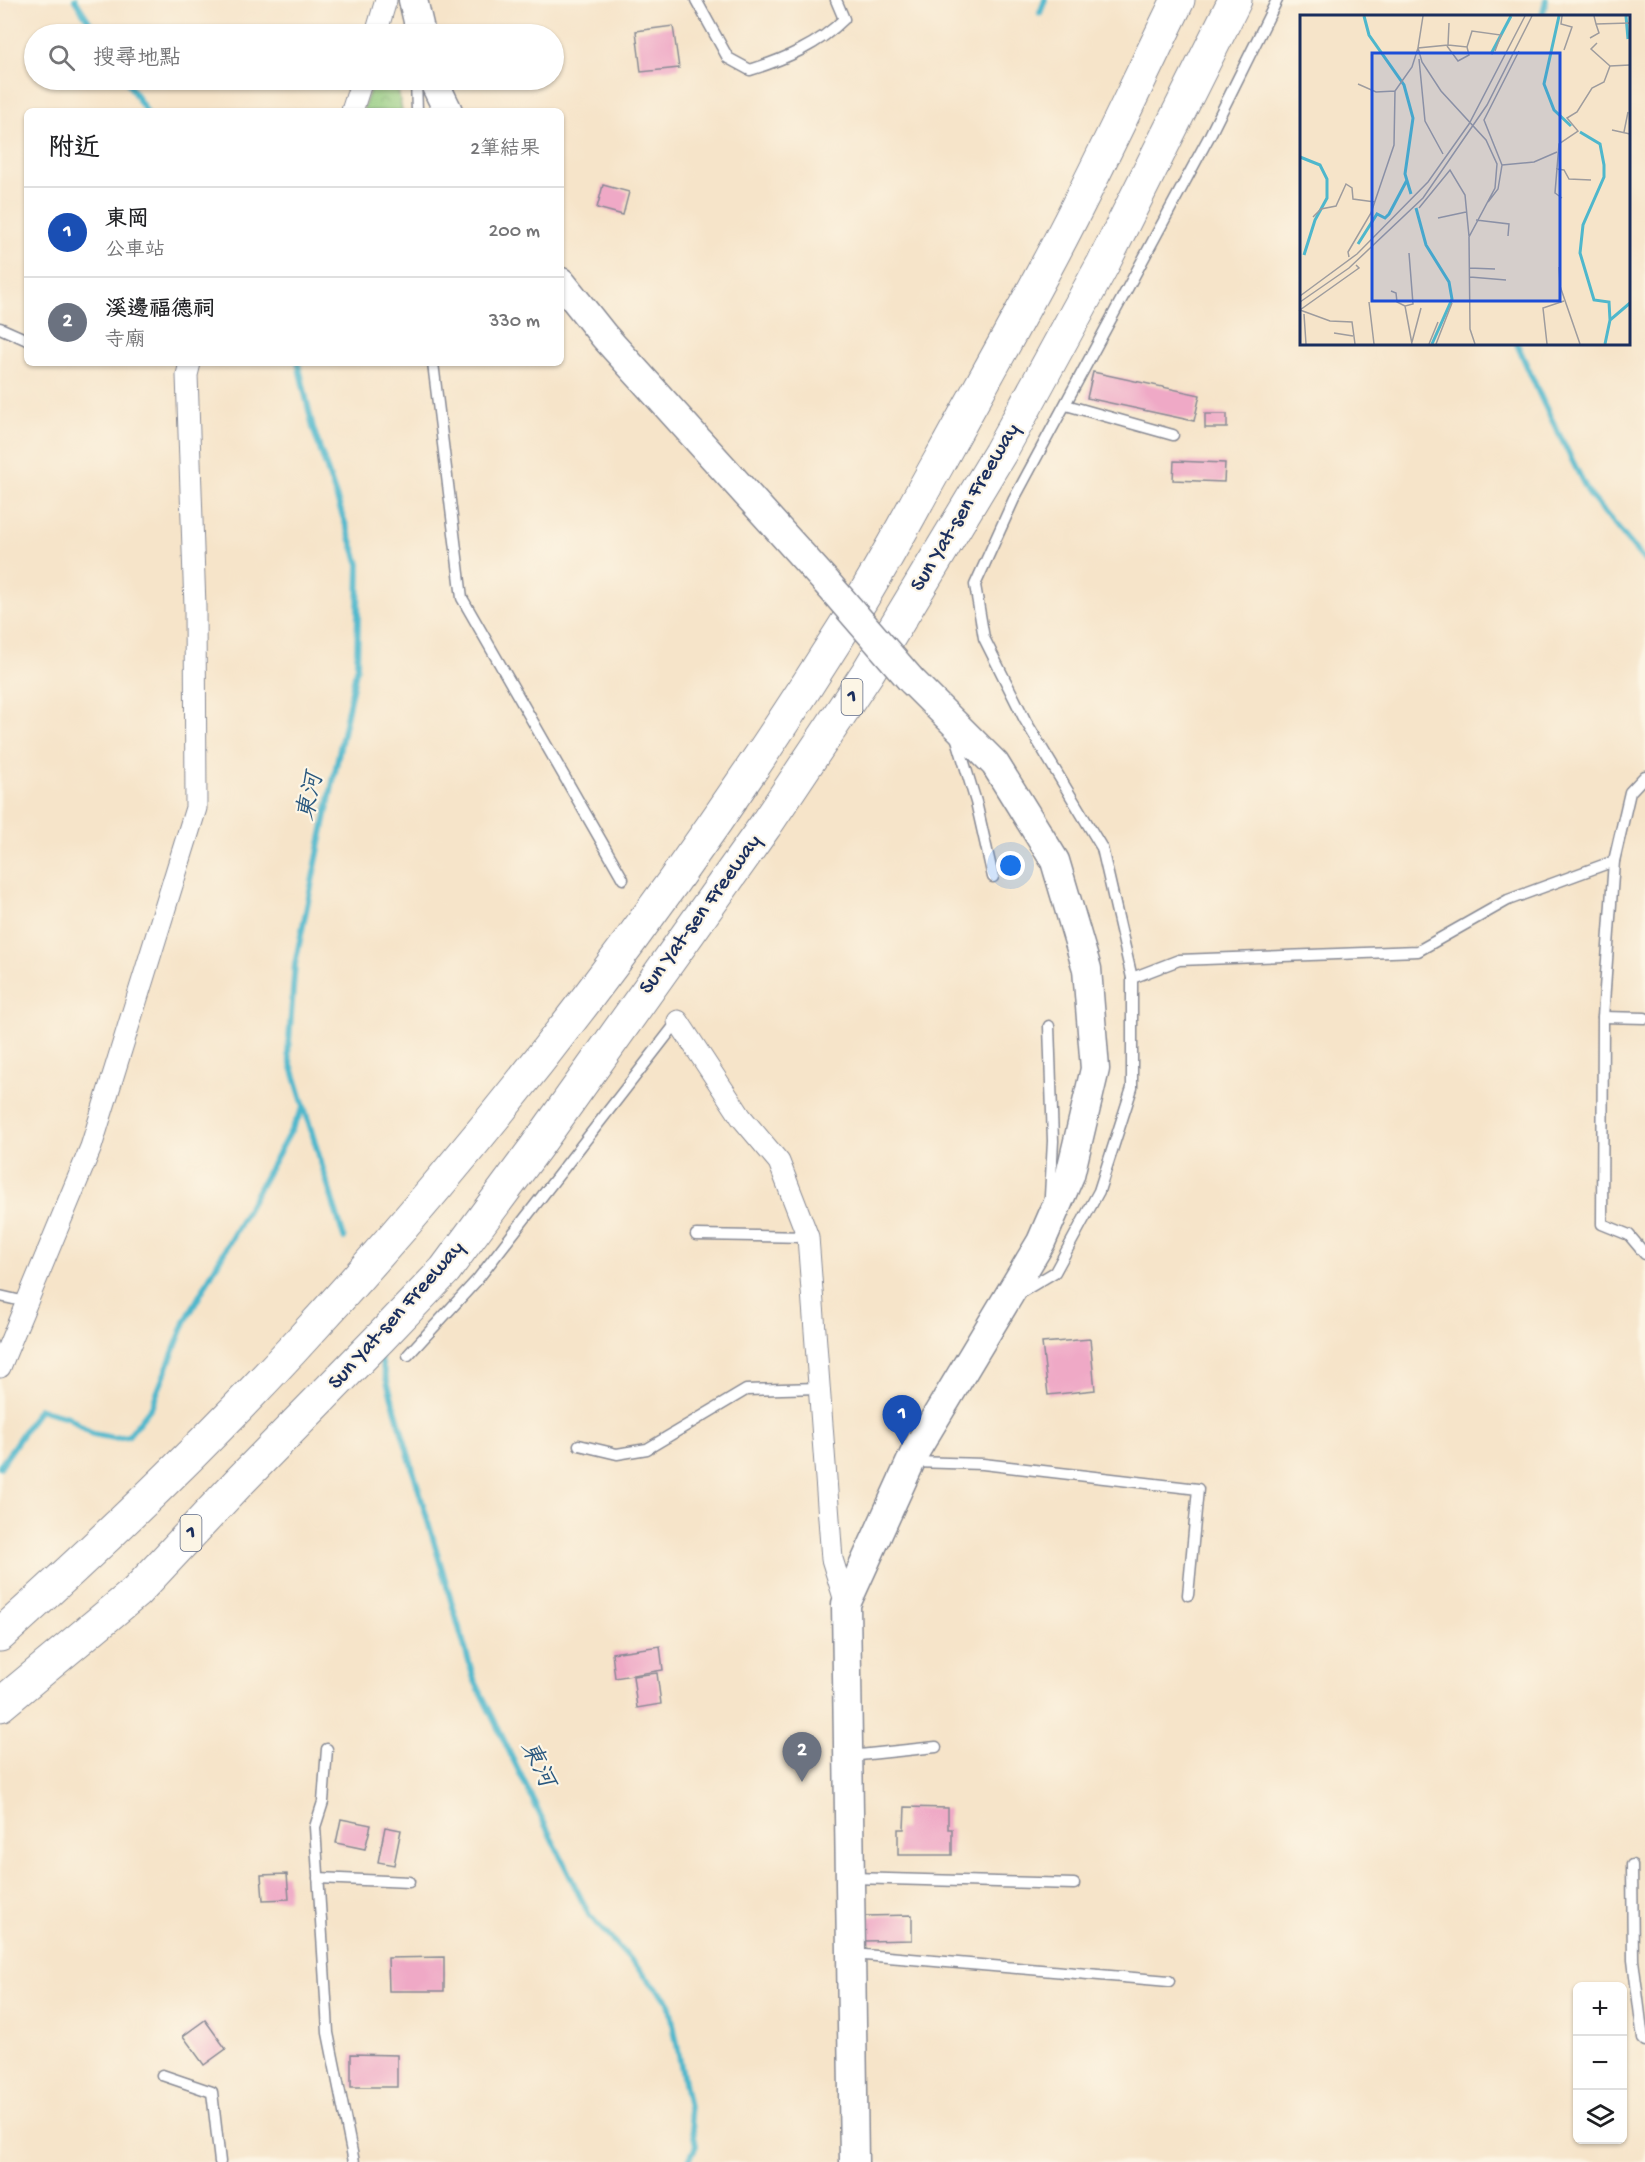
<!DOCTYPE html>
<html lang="zh-TW">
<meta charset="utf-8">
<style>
:root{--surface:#fff;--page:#f2f2f2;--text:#202124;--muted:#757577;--line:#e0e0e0;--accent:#d1495b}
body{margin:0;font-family:"Gochi Hand","LXGW WenKai TC",sans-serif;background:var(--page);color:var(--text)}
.controls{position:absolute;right:18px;bottom:18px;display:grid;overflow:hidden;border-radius:9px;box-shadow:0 2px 4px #0004}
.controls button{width:54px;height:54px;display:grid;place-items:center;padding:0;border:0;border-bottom:2px solid var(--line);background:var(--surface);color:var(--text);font:30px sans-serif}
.you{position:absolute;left:1011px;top:866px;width:21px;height:21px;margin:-15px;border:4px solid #fff;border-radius:50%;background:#1a73e8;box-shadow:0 0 0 9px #1a73e833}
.badge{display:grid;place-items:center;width:39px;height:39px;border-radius:50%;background:var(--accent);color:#fff;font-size:20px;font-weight:700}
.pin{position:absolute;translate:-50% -50px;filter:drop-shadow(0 2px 3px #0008)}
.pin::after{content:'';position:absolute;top:32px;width:21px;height:18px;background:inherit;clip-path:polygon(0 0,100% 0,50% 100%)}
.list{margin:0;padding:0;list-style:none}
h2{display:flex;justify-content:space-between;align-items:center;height:78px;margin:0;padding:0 24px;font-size:26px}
h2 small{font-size:20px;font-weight:400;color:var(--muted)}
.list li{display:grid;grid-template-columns:39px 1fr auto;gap:18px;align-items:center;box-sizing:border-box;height:90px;padding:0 24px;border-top:2px solid var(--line)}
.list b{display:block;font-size:22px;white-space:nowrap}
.list p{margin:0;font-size:20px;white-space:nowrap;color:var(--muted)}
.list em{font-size:20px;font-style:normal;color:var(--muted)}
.icon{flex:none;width:33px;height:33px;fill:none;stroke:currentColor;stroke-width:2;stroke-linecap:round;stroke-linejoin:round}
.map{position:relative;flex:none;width:1645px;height:2162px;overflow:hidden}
.search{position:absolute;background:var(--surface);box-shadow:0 2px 4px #0004;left:24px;top:24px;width:540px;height:66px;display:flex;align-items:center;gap:15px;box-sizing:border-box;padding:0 21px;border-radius:33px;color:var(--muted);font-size:22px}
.panel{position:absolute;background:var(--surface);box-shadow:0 2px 4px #0004;left:24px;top:108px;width:540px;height:258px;border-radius:9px}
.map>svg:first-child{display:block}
</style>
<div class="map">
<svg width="1645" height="2162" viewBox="0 0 1645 2162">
<defs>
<pattern id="park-crowns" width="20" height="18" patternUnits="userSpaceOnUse" patternTransform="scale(1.5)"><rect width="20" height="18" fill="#92cb7f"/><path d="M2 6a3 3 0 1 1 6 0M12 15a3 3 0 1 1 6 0" fill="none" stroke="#76a56b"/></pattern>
</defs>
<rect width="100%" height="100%" fill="#fcf5e5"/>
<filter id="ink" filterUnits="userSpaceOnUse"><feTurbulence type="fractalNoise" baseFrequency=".0167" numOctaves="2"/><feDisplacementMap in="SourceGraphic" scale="12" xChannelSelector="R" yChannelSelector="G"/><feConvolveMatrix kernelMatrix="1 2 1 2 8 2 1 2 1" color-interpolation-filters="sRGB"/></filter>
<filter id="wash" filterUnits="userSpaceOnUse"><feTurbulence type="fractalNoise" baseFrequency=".008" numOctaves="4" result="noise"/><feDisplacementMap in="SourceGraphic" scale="24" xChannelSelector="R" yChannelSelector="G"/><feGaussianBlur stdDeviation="1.35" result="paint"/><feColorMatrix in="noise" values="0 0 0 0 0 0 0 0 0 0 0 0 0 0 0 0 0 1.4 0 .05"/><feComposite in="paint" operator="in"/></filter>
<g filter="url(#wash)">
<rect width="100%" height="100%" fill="#f6e4c9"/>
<path fill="url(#park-crowns)" stroke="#567d6e" stroke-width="1.5" d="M373,80h23l6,31h-39z"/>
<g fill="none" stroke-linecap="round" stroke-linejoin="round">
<g stroke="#4eb7cc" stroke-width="6">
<path d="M75,0l22,34"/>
<path d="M1040,13l5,-13"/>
<path d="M1542,16l4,-16"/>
<path d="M126,80l20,31"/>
<path d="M1517,344l27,60 45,90 56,67"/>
<path d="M298,363l15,65 46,136 -2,102 -62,298 -7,90 56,184"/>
<path d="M380,1357l94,322 115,236 80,87 27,144 -8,16"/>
<path d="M0,1467l39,-58 29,8 25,17 21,4 14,-2 24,-30 33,-84 119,-215"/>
</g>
</g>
<g id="blocks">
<g fill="#efa9c6">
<path d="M673,26l6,42 -38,4 -5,-41z"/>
<path d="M603,185l26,7 -6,23 -26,-7z"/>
<path d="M1093,372l107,23 -6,26 -107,-23z"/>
<rect x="1205" y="414" width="22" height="14"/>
<path d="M1174,461l51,2 -1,19 -51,-2z"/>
<path d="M1090,1339l5,51 -47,5 -6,-52z"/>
<path d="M660,1646l3,24 -48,8 -3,-25z"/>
<path d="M657,1673l4,31 -24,4 -4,-32z"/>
<path d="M905,1807l43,1v21h4v26h-54v-26h6z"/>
<path d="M341,1819l30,6 -6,24 -29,-6z"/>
<path d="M385,1827l16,3 -7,35 -16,-3z"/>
<path d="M287,1874l2,25 -26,1 -2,-25z"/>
<path d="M912,1915v25l-47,1 -1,-25z"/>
<path d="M444,1957v34h-55l-1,-33z"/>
<path d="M205,2020l21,29 -22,16 -21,-29z"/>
<path d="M351,2054l46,1v32h-46z"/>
</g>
</g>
</g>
<g filter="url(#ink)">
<use href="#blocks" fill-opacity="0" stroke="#888a94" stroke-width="1.5"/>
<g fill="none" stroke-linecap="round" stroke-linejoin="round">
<defs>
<g id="lane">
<path d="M696,0l32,58 22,12c35,-11 68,-25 94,-51l-8,-19"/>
<path d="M416,80l1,31"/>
<path d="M0,328l27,12"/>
<path d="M433,363l29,235 161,281"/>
<path d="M1066,405l107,30"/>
<path d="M956,736l20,66 17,75"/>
<path d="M1645,776l-15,16 -16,69 -11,156 -1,207 27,11 16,19"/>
<path d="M1132,978l47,-18 239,-9 90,-51 106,-39"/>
<path d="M1603,1017l42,1"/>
<path d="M1049,1026l4,115 -3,55"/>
<path d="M696,1235l112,2"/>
<path d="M1020,1293l35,-21 44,-81 33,-103v-110l-30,-130 -77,-128 -41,-82 -9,-53 39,-86 196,-364 67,-135"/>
<path d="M0,1296l26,6"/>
<path d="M408,1355l69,-75 201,-259"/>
<path d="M579,1445l38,9 30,-5 99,-59 73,-2"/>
<path d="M913,1462l70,2 215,25 -10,106"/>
<path d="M327,1749l-4,53 -8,25 12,187 1,19 26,129"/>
<path d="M850,1756l86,-9"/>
<path d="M1632,1865l1,95 10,79 2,2"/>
<path d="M318,1878l91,4"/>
<path d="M852,1878l222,6"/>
<path d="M853,1954l316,27"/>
<path d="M162,2075l50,17 8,70"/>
</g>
<g id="street">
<path d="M376,34l10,-34"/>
<path d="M352,111l10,-31"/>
<path d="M678,1021l63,96 38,45 29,75 24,322 14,45"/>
<path d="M0,1367l91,-220 105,-339 -1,-201 -8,-232 3,-12"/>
</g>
<g id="secondary">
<path d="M413,0l8,34"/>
<path d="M433,80l15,31"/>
<path d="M561,282l43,54 223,247"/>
<path d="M854,2162l-8,-558 70,-154 125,-208 29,-67 25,-106 -8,-100 -32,-108 -60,-97 -84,-84"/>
</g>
<g id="highway">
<path d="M0,1635c101,-91 200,-185 292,-285 206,-222 395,-472 556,-729 33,-51 61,-106 91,-159 36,-66 73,-131 108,-197 47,-87 88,-177 131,-265"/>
<path d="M0,1705l136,-113 103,-110 142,-145 64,-67 91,-123 229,-321 103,-154 132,-219 103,-189 132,-264"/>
</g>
</defs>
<use href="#lane" stroke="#888a94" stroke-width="13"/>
<use href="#street" stroke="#888a94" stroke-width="23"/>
<use href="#secondary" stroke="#888a94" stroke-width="31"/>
<use href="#highway" stroke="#888a94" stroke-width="35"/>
<use href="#lane" stroke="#fff" stroke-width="10"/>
<use href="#street" stroke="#fff" stroke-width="21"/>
<use href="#secondary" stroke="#fff" stroke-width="28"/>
<use href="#highway" stroke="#fff" stroke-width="33"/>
<defs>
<path id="secondary-bridge" d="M827,583l84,97"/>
</defs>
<use href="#secondary-bridge" stroke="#888a94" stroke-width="31" stroke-linecap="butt"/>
<use href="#secondary-bridge" stroke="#fff" stroke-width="28"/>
</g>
</g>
<g text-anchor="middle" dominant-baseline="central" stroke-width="4.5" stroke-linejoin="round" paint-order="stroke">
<g fill="#fcf5e5" stroke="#5e6a86" stroke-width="1.5">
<rect x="841.5" y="679" width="21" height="36" rx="4.5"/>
<rect x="180.5" y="1515" width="21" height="36" rx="4.5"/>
</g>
<g font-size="21" font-weight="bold" fill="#1b2f5e">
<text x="852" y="697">1</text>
<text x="191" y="1533">1</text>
</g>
<g font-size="22" fill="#1b2f5e" stroke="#fcf5e5">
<text transform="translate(966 508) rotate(-59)">Sun Yat-sen Freeway</text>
<text transform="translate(701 915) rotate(-54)">Sun Yat-sen Freeway</text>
<text transform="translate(397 1316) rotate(-48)">Sun Yat-sen Freeway</text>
</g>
<g font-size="24" font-style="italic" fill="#2a587f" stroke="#fcf5e5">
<text transform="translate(312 797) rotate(-78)">東河</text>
<text transform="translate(536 1765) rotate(64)">東河</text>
</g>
</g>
<g transform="translate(1300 15)">
<rect width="330" height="330" fill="#f6e4c9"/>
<path fill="none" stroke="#4eb7cc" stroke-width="3" d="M64,1l5,19 35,50 9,33 -8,56 6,20M259,1l-15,68 10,26 17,16M326,1l2,23M191,39l20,-38M280,117l20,12 4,21v12l-21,48 -3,28 14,47 15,2 1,18M0,142l20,8 7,14v19l-12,22 -11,35M116,193l10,37 23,37 3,17 -20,45M58,229l19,-30 8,4 4,-4 18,-34M305,329l5,-24 20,-17"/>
<path fill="none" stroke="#9e9c9e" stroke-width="1.5" d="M123,1l-5,32 4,14 19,29 45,49 11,24 -2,24 -26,49 1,92 5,15M262,1l-1,8 11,3 -8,23M294,1l2,8 34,-1M290,23l9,-5 -3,-9M297,28l-6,6 19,17M148,30l19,2 5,-16 29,4 -6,16M147,31l11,15 11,-6 -2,-8M119,44l6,62 18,33M58,69l18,8 19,-1M312,115l18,4M324,117l4,-20M202,150l32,-3 23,-10M256,154l8,1 5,9 22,1M262,183l-7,-5 4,-49 19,-13 -11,-13 10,-6 15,-24 12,-6 6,-16 20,-1M188,187l10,-13 4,-24 -18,-45 35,-69M119,193l31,-38 15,25 4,41M13,202l8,-8 15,-3 10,-22 6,4 1,11 22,3M138,203l28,-6M176,205l33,4 -1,12M109,238l4,51 -8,2 7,38M49,242l-1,-5 23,-39 23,-68 1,-54 17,-24 6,-19 30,-3 1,-22M259,252l1,19 20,58M169,253l26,1M170,262l36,3M91,276l5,2 1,9 8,4M0,281l57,-42 71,-72 41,-58 56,-108M0,287l49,-34 74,-70 64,-93 45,-89M69,287l5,42M4,299l2,30M34,318l19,3M112,327l9,-34M55,329l-3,-22 -22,-1 -30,-11 59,-42 -3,-3M129,329l9,-22M136,329l16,-41M247,329l-4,-36 21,-7"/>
<path fill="#1d4ed8" fill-opacity="0.15" stroke="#1d4ed8" stroke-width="3" d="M72,38h188v248h-188z"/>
<rect width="330" height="330" fill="none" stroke="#1b2f5e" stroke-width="3"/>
</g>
</svg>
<div class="controls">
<button>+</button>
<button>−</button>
<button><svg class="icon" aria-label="layers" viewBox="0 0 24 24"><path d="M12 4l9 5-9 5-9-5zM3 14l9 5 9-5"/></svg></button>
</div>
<div class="you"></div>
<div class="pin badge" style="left:902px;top:1445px;background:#1a4fb4">1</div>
<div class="pin badge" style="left:802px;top:1782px;background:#6b7280">2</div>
<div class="search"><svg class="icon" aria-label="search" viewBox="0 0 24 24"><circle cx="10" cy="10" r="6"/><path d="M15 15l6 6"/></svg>搜尋地點</div>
<section class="panel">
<h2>附近<small>2筆結果</small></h2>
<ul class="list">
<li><span class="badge" style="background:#1a4fb4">1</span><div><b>東岡</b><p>公車站</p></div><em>200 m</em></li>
<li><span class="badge" style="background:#6b7280">2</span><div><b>溪邊福德祠</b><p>寺廟</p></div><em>330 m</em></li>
</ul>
</section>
</div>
